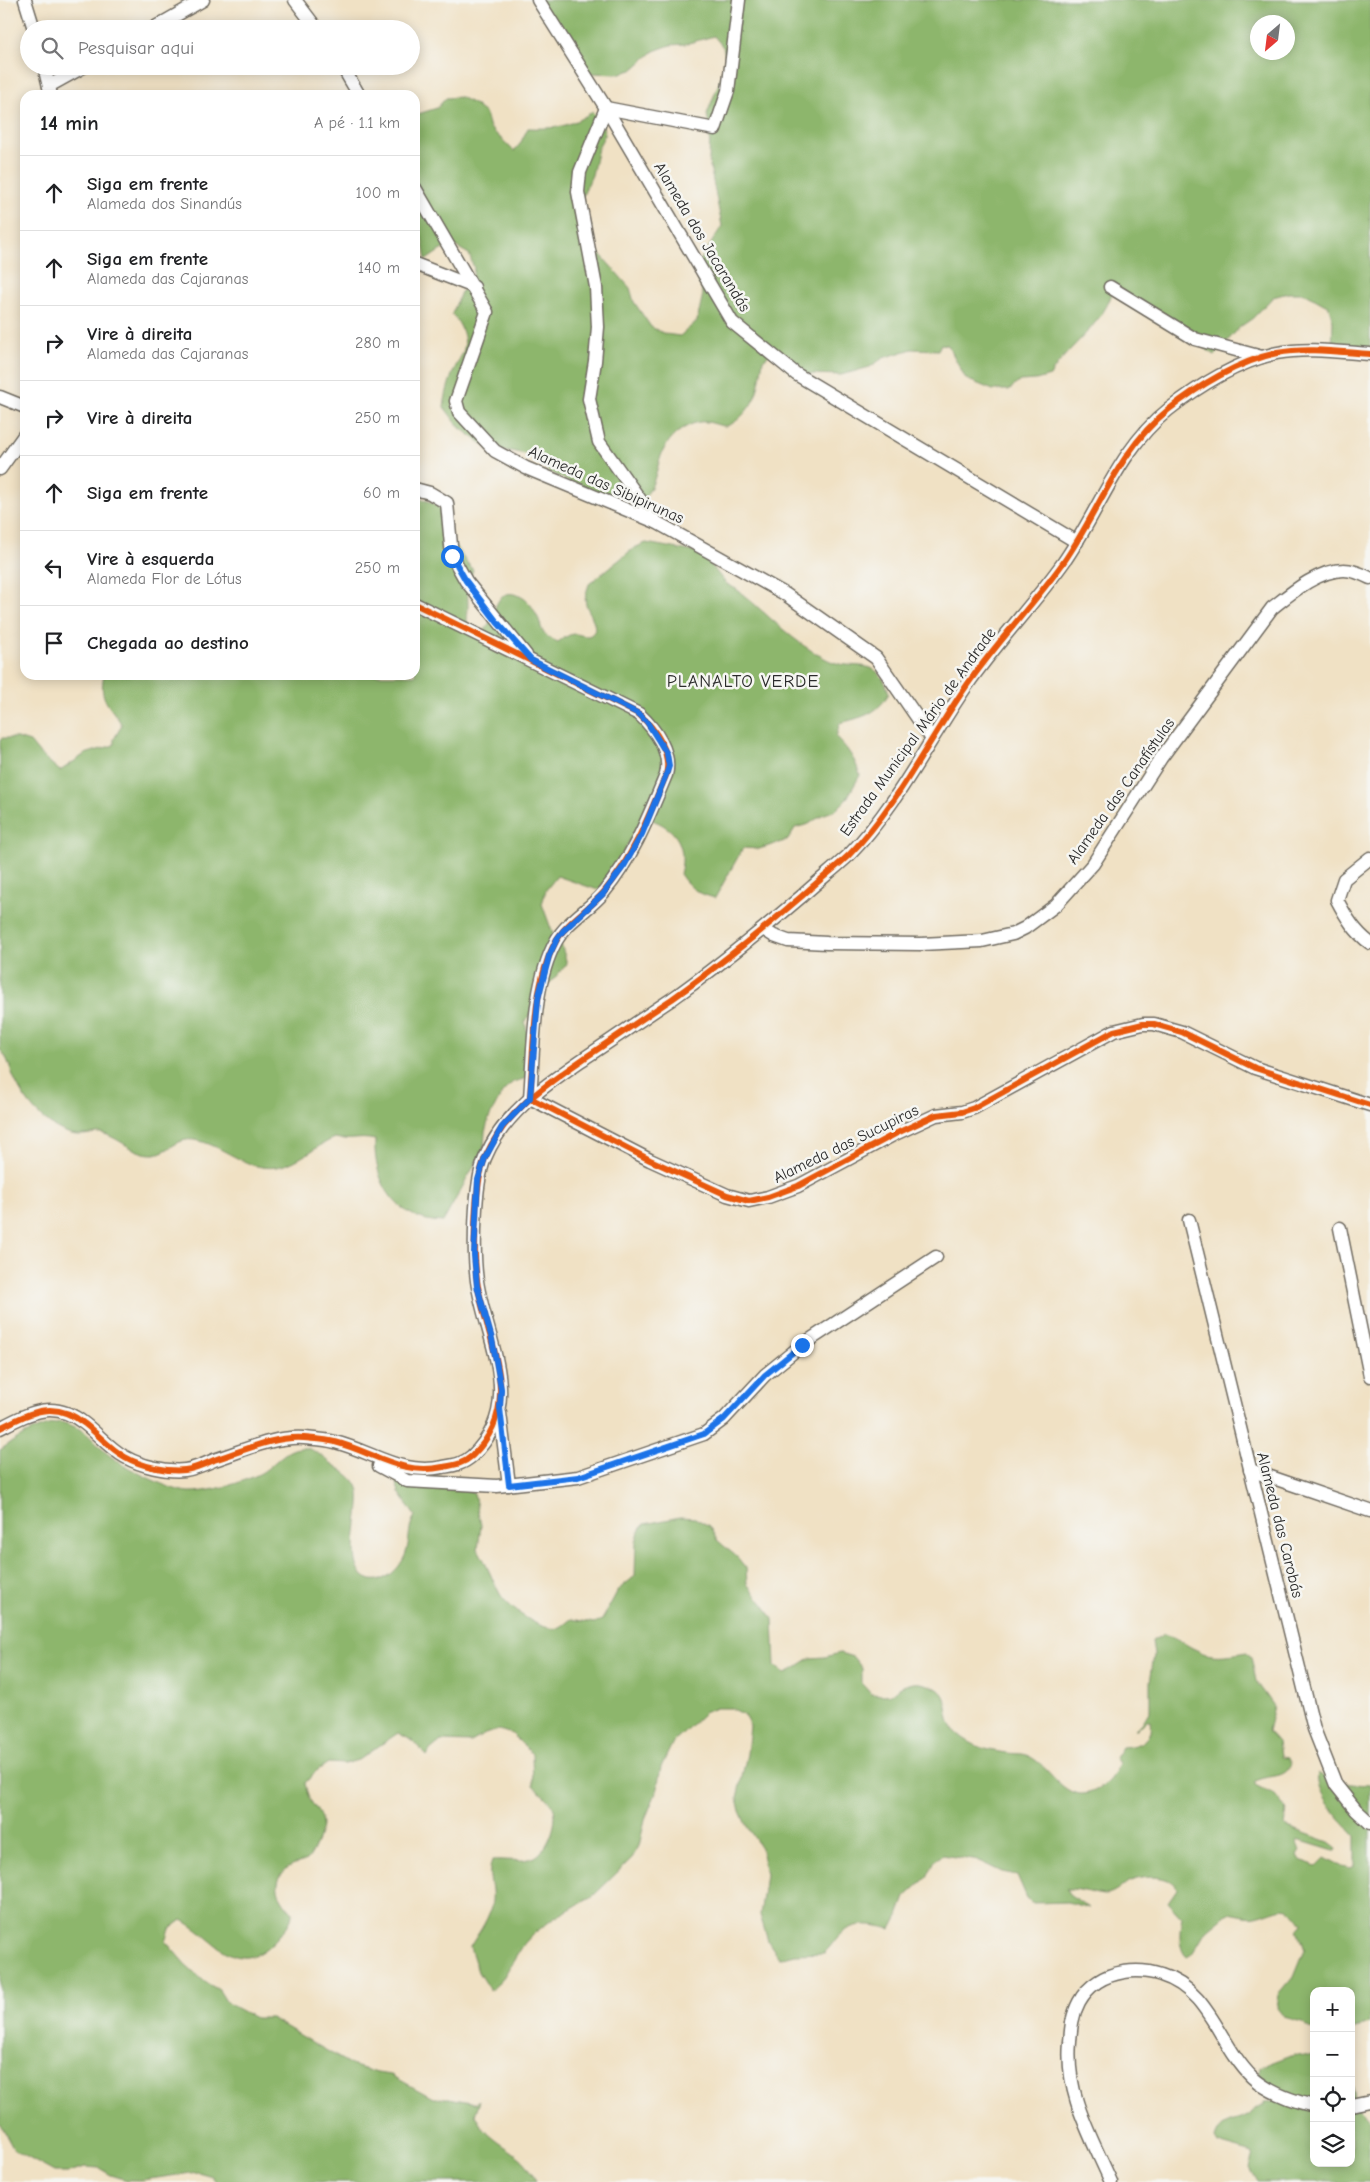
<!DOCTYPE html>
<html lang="pt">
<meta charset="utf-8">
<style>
:root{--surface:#fff;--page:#f2f2f2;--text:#202124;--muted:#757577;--line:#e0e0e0}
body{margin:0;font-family:"Comic Neue",sans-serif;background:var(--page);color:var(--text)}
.controls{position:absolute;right:15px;bottom:15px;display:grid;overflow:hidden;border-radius:10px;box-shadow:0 2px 12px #0003}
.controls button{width:45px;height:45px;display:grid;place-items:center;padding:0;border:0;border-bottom:1px solid var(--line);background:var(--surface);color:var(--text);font:25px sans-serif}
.compass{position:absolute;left:1250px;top:15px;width:45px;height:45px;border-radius:50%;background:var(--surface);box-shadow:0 2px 12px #0003;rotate:208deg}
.stop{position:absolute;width:15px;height:15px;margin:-11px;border:4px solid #1a73e8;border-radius:50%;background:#fff}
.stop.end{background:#1a73e8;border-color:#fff;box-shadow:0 1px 5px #0008}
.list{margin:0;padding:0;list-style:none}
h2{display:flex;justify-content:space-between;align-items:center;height:65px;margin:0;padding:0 20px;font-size:21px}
h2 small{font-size:16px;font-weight:400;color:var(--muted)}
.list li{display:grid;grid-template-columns:32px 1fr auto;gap:15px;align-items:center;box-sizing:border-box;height:75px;padding:0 20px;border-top:1px solid var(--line)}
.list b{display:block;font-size:19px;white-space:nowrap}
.list p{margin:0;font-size:16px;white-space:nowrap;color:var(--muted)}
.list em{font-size:16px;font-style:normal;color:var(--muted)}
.icon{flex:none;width:28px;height:28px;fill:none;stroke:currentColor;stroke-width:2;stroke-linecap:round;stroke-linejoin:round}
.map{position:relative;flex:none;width:1370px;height:2182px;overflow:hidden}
.search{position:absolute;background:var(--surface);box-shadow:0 2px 12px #0003;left:20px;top:20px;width:400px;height:55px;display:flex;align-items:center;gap:12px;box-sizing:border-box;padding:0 18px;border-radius:28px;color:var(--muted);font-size:19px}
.panel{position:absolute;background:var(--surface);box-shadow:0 2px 12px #0003;left:20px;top:90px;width:400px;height:590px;border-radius:15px}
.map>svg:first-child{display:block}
</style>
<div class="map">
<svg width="1370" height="2182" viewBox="0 0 1370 2182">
<rect width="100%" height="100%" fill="#f6f6f2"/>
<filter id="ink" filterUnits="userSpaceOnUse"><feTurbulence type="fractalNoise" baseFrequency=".02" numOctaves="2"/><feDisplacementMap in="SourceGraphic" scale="10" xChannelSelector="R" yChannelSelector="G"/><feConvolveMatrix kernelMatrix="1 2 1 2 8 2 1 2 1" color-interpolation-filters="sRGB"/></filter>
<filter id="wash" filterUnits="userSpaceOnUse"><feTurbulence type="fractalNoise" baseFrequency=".0096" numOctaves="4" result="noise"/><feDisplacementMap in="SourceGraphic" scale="20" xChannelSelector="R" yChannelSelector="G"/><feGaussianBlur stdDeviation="1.12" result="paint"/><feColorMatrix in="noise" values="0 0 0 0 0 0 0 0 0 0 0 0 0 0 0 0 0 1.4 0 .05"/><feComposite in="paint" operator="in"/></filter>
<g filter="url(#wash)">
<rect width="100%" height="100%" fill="#f0e1c4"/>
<g fill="#8db66c" stroke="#5c704c" fill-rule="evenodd">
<path d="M534,0h836v347l-14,4 -24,-1 1,-29 -4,-14 -25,-14h-16l-15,4 -20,21 -13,9 -25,28 -102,-67c-6,35 -46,57 -63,88l-14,4 -16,1 -11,9h-16l-27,-11 -18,-34 -7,-1 -3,6 -26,-1 -29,9 -13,9 -29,8 -32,-1 -8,2 -13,-22 -14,-3 -11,9c-2,11 -3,24 -7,34 -3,11 -19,31 -31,32 -6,0 -13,-4 -19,-4 -12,-2 -29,9 -36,18 -17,20 -9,46 -33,64l-18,-8 -33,-5 -38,-20 -14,-15 -23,-5h-13l-14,-6 -24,-17 -16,-21c2,-14 5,-26 11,-39 2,-5 5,-9 7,-14 7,-13 -1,-30 -10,-40l9,-22 11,-9 2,-15 -5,-14 -14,-8 -14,4 -15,10 -4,-22 -7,-13v-110l22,-7 9,-10 15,-1 14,8 11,9 4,14 24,23 6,-7 8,-16c27,1 41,-1 64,-16l9,8 4,14 -7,14 -6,27 -12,27 13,44 37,42 4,14 17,25 14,7 15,2 17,-15 6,-27 -5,-14v-16l24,-38 -13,-65 1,-30 -3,-17 20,-52 -4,-15 -9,-11 -29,8 -15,1 -16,6 -22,19 -15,4 -29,-1zM1258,22h30v30h-30z"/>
<path d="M415,498c30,5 27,15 36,39 5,12 13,22 22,33 -8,17 -5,19 -5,37 0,10 -6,27 13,25 14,-2 10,-47 36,-37 12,4 17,14 22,25 2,5 2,11 6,14 3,4 9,6 13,8 4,-3 10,-7 15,-8 6,-1 13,5 19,0 8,-7 -4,-22 -6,-30 -2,-7 1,-13 3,-20l45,-36 12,-5 55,10 8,3 -2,5c7,6 13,17 20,23 4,3 9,4 13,8 30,24 53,51 88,68 27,13 49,-7 61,33 -12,22 -27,24 -49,30l-4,14c12,12 19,22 24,38l-14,25 -10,10 -14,5 -13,9 -14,4 -7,12 -29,9 -16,-1 -28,50c-16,-4 -25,-9 -35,-24 8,-32 -7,-49 -37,-57l-35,62 -10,11 -41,-14 -11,14 -4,14 11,30 9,13 5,17 -27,30 -15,29 4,16 -2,39 -14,4 -11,11 -13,25 -4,14 -1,16 -41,74c-45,-1 -70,-38 -68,-82 -18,-4 -24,2 -40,-2 -20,8 -36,25 -58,29 -30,5 -53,-22 -82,-27 -19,-3 -24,12 -41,14 -20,1 -35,-17 -53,-21 -6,-1 -12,2 -19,2 -11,1 -22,-5 -32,-11 -15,-11 -27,-26 -35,-44 -5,-10 -6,-22 -15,-30v-309l2,-3h15l13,4 9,11 21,18 25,-17 29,-9v-6l8,-14c-12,-20 -24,-25 -18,-50h311z"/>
<path d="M60,1422c31,8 28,16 49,33 13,11 62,36 79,37 19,1 55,-9 73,-19 14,-8 25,-27 44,-25 10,1 21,12 29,17 9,6 21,13 24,23 7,20 -18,84 13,92 17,3 33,-16 36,-31 3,-11 1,-23 8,-33l-16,-24 -4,-14 11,-9c25,3 46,13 68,25l7,31 -3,24c9,15 14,31 22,45 8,14 42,38 58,34 5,-2 9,-6 13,-9l23,4 8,-3 16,-30 17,-14 1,-34 4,-13 5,-5 35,-7 15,1 14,8 8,14 20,17 9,11 1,16 18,22 8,13 2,47 10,8 25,-16 15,-1 15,-4 13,4 9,11v16l9,10c5,0 15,2 19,0 3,0 4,-3 6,-4 9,-6 19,-9 29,-6 34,8 13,32 33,50 14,12 30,17 49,19 6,1 13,0 19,2 26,9 38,54 72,34 12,-6 17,-14 21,-26l-4,-5 7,-11c18,-1 31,-7 28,-27h-3l-10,10h-2l8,-8 7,-12v-28l4,-27 -2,-14 12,-7c14,5 25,13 39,19 13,5 31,1 44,-1l4,5 5,24 18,25 -6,25 10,11 2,15 7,1 4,5c-4,17 -23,11 -36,18v4l20,10 11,14 1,3 -2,14 44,16 8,6 -1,3h-2l-36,-11 -1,3 3,8 -3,5 2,4 18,6 8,-8 13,7 14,3 3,-2v-30c-14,-16 -41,-40 -37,-63l15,10 37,2v239l-19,5v-38h-37v40l-12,-9 -18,-5 -7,-9 2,-13 15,-18 11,-27 -7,-20 5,-6c-15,-26 -25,-13 -47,-8 -8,2 -20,-2 -28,-3l-23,19 -13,22 -5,3c-10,-9 -7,-28 -5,-40l-14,-15 9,-13c-6,-16 -36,-13 -49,-7 -7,5 -14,13 -23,13 -14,-1 -26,-7 -39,-6l3,5 20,14 -22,-6 -33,1 -7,-5 -10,-23 -15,-3 -23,-11 -36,-6 -8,5 -8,17 -22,20 -7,19 -7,13c-15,-4 -34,-8 -48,3 -7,5 -12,15 -19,21l-30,1 -15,4 -11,-17 -8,-26 6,-40 -5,-27 -15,-23 -6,-14 -3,-13 10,-44 3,-28 -7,-12 -12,-6h-15l-12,5 -31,29 -12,25 -5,26 -11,26 -6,27 -7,12 -39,38 -37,21 -23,17 -9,10 -23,37 -11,10 -12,-19 -8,-25c8,-14 21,-30 22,-46 2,-17 -6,-23 0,-41 13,-1 30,3 43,-3 13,-7 26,-39 17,-52 -4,-6 -14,-14 -19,-20l-1,-31 -20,-20 -13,-4 -14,4 -14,8 -30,-1 -11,9 -3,6 -14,-15 -15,-8 -40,27 -14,4 -16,-1 -13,9 -10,11c1,5 2,10 4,15 5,9 13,16 13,27 0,7 -10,31 -15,35 -6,3 -13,3 -18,7 -19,14 -11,31 3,45 1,10 -9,19 -15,26 -40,44 -60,1 -95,-18l-12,9 -4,13 19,22 20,18 14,8 8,13 28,15h16l80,47 26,8 14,2 42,23h16l27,5 4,-3 -5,15c3,5 5,10 9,14 18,21 42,23 52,53h-320l-4,-6 -14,-4 -55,8h-16l-16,-5 -12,-7 -14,-1 -16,5h-15l-40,-22 -14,-26v-674c20,-14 36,-23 60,-28z"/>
<path d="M1294,2054l20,3v106h37v-81l4,22 15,15v63h-113l-8,-14 4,-14 -35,-10 -3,-5c5,-17 15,-16 28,-21 8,-4 13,-10 21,-14v-3l16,-1 -22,-21 2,-12z"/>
</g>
</g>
<g filter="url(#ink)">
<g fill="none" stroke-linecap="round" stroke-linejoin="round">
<defs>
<g id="minor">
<path d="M25,0l9,29"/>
<path d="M295,0l22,29"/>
<path d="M538,0l68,108 126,214 64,52 281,168"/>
<path d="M152,29l51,-29"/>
<path d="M44,66l7,29"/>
<path d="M342,66l17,29"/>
<path d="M49,86l36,-20"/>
<path d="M415,188l72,124 -31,89 3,11 36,39 31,17 130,54 129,72 91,64 56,81"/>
<path d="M415,264l59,23"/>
<path d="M1110,287l85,52 67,18"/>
<path d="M0,397l25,10"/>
<path d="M0,469l25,-35"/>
<path d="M415,489l15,4 17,10 5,53 14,25 60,74"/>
<path d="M656,522l-57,-80 -10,-43 6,-38 3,-34 -2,-40 -18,-95 2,-20 26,-64 109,21 13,-38 11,-91"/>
<path d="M415,604l224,110c16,15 33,38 27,61 -17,41 -33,82 -62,117 -14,17 -37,29 -48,49 -24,44 -22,108 -26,157l120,62 77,35 22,6 19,-4 30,-11 97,-52 41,-19 26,-3 12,-4 140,-77 29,-7h11l28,8 73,36 115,37"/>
<path d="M1370,858l-26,21 -7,21c9,17 18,32 33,43"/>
<path d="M763,929l11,7 14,5 39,2 94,1 61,-3 31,-7 12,-6 31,-23 37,-41 68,-106 111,-150c19,-15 46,-38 72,-38 9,0 18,4 26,8"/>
<path d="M1189,1220l125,509 22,56 20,25 14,13"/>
<path d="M1340,1228l30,148"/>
<path d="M500,1413l9,72"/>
<path d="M0,1428c31,-16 54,-29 85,-4 14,11 24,24 40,33 16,9 41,15 60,13 9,-1 20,-6 29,-10 29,-9 59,-24 90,-22 10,1 21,1 31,4 39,10 66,34 108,25 12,-2 20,-3 29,-11 55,-53 14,-114 5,-175 -4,-29 -3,-97 8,-123 19,-46 62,-74 101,-101 29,-19 57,-39 86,-58 45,-32 88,-67 130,-103 15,-14 32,-27 47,-41 48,-49 79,-114 118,-170 29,-42 66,-80 96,-122 36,-51 55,-113 105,-153 30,-24 71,-49 109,-57 30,-6 63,-1 93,1"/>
<path d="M379,1466l28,15 90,5 81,-9 126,-43 20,-15 41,-44 37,-30 134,-88"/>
<path d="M1250,1470l120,41"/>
<path d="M1351,2105l19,-4"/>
<path d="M1111,2182c-20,-46 -46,-88 -41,-140 1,-14 2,-27 9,-40 9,-17 26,-27 45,-30 13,-2 25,-1 37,3 49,15 58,70 91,102 16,15 41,24 62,29"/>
</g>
</defs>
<use href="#minor" stroke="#706b61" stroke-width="15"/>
<use href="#minor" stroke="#fff" stroke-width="12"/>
<defs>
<g id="cycleway">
<path d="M415,604l224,110c16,15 33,38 27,61 -17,41 -33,82 -62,117 -14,17 -37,29 -48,49 -24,44 -22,108 -26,157l120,62 77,35 22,6 19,-4 30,-11 97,-52 41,-19 26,-3 12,-4 140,-77 29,-7h11l28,8 73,36 115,37"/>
<path d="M0,1428c31,-16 54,-29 85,-4 14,11 24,24 40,33 16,9 41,15 60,13 9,-1 20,-6 29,-10 29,-9 59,-24 90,-22 10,1 21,1 31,4 39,10 66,34 108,25 12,-2 20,-3 29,-11 55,-53 14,-114 5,-175 -4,-29 -3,-97 8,-123 19,-46 62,-74 101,-101 29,-19 57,-39 86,-58 45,-32 88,-67 130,-103 15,-14 32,-27 47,-41 48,-49 79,-114 118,-170 29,-42 66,-80 96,-122 36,-51 55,-113 105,-153 30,-24 71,-49 109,-57 30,-6 63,-1 93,1"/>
</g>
</defs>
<use href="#cycleway" stroke="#f6f6f2" stroke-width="9"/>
<use href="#cycleway" stroke="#e8590c" stroke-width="6"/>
</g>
</g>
<g fill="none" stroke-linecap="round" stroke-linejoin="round" filter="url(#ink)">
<path stroke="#1a73e8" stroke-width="6" d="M452,556l14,25 31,41 34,38 108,54 8,8 20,32 2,12 -3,9 -24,59 -18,32 -21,28 -40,37 -6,8 -8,17 -11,43 -8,99 -28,29 -17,31 -7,22 -4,75 3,31 15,53 6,33 3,17 -1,19 9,77 69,-8 126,-43 20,-15 41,-44 37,-30"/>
</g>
<g text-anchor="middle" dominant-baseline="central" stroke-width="5" stroke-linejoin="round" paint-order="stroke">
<g font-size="16" fill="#2b2b2b" stroke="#f6f6f2">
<text transform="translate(702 237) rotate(59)">Alameda dos Jacarandás</text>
<text transform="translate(606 485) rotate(24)">Alameda das Sibipirunas</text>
<text transform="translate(918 732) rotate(-54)">Estrada Municipal Mário de Andrade</text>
<text transform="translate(1121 791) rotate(-55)">Alameda das Canafístulas</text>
<text transform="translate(846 1144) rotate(-26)">Alameda das Sucupiras</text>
<text transform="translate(1280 1525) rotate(76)">Alameda das Carobás</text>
</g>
<g font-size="18" letter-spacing="1" fill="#2b2b2b" stroke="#f6f6f2">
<text x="743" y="681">PLANALTO VERDE</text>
</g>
</g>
</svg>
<div class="controls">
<button>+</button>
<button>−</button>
<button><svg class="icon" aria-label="locate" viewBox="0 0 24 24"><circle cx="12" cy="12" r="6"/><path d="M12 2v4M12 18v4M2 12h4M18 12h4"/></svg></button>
<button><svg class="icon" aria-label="layers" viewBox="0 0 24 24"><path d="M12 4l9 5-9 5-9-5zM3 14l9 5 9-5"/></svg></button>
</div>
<svg class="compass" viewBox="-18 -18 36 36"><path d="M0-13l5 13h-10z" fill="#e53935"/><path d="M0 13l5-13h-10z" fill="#757577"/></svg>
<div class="stop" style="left:452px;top:556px"></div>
<div class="stop end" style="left:802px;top:1345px"></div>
<div class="search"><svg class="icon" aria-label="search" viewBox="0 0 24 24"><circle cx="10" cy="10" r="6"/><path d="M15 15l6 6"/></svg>Pesquisar aqui</div>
<section class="panel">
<h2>14 min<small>A pé · 1.1 km</small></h2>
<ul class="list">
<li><svg class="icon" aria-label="ahead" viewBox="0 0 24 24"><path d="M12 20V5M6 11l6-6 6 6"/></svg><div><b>Siga em frente</b><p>Alameda dos Sinandús</p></div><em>100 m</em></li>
<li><svg class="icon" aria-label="ahead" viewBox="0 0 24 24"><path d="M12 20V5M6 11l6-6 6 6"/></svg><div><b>Siga em frente</b><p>Alameda das Cajaranas</p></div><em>140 m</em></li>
<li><svg class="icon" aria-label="right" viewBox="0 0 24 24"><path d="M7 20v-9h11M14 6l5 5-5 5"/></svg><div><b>Vire à direita</b><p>Alameda das Cajaranas</p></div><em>280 m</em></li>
<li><svg class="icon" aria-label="right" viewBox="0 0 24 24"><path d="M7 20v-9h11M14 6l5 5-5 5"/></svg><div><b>Vire à direita</b></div><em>250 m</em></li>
<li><svg class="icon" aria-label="ahead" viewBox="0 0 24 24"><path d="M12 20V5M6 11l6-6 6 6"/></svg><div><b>Siga em frente</b></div><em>60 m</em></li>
<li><svg class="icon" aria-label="left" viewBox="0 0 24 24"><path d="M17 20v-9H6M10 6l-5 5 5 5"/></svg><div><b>Vire à esquerda</b><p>Alameda Flor de Lótus</p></div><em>250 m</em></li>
<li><svg class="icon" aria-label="arrive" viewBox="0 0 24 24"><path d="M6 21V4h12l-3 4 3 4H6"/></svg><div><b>Chegada ao destino</b></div></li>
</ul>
</section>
</div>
